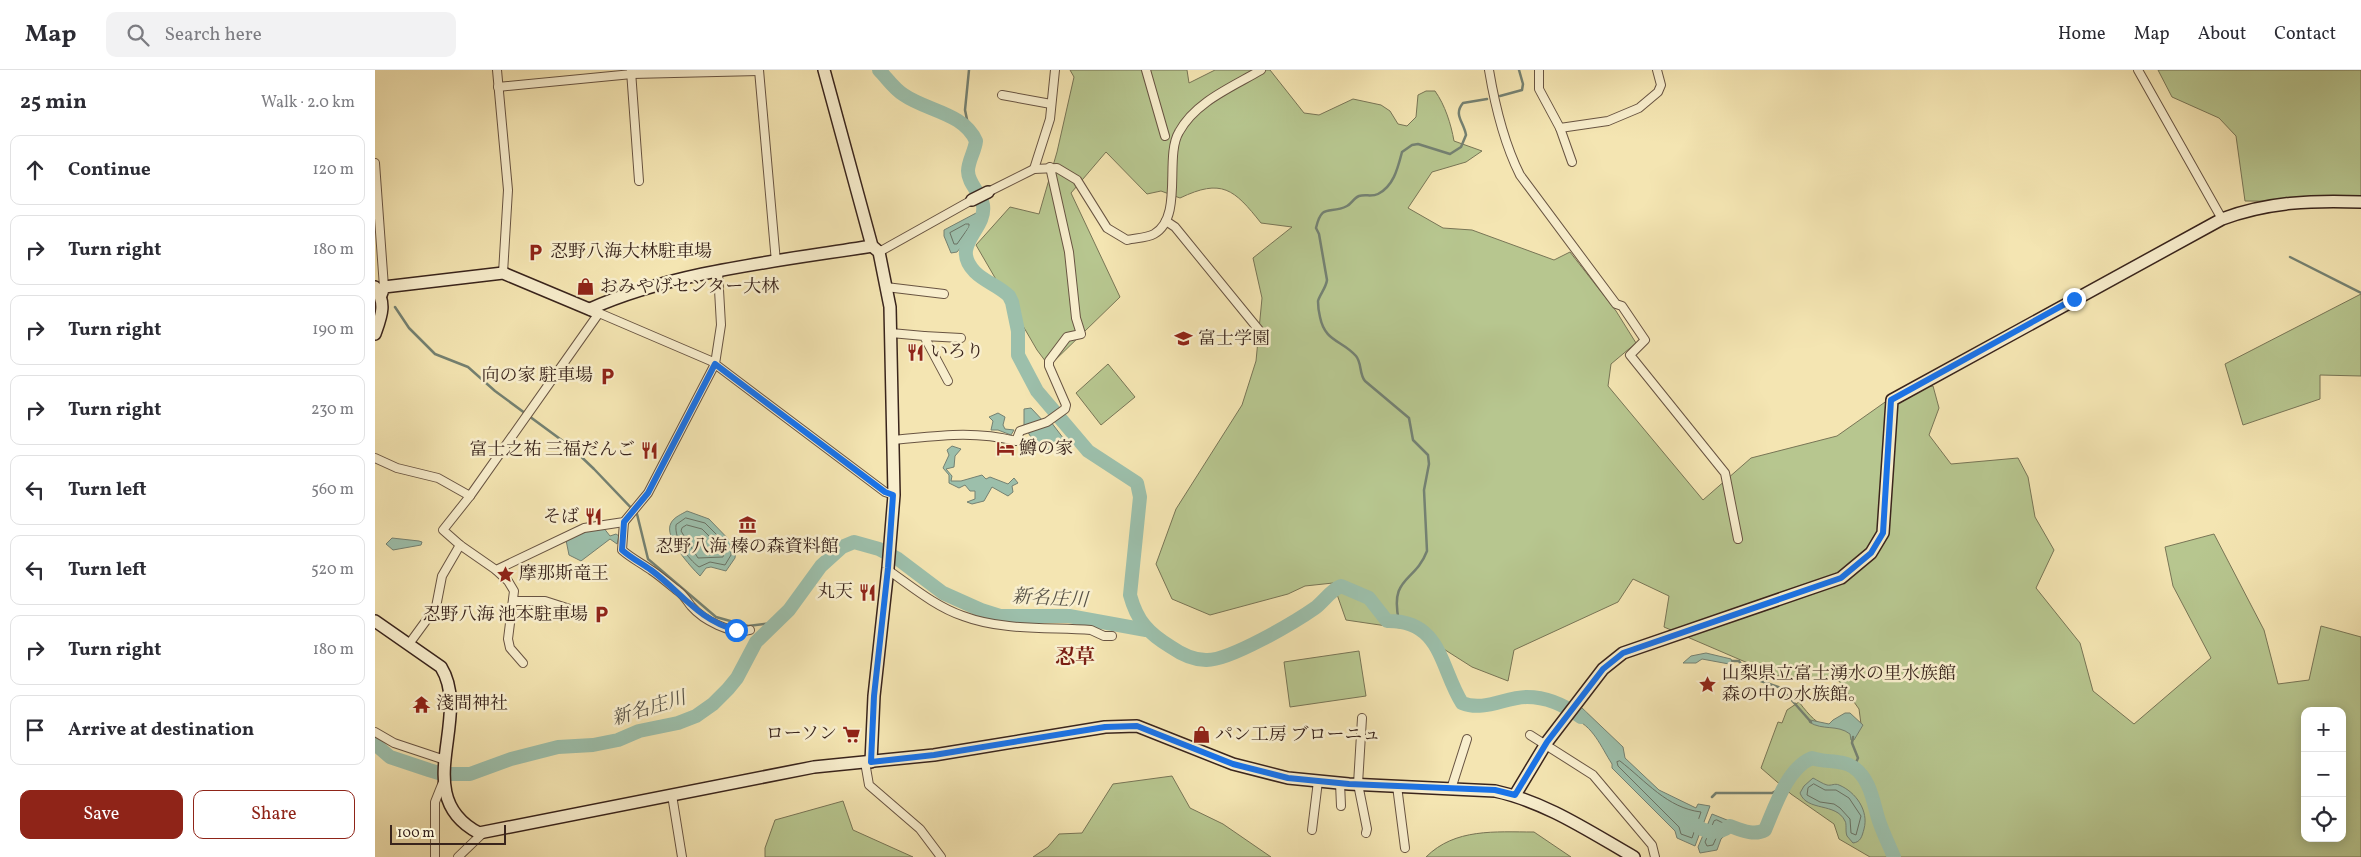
<!DOCTYPE html>
<meta charset="utf-8">
<style>
:root{--surface:#fff;--page:#f2f2f3;--text:#2b2b33;--muted:#7c7c81;--line:#e1e1e2;--accent:#8f2418}
body{margin:0;font-family:Vollkorn,"Noto Serif JP",serif;background:var(--page);color:var(--text)}
.controls{position:absolute;right:15px;bottom:15px;display:grid;overflow:hidden;border-radius:10px;box-shadow:0 2px 12px #0003}
.controls button{width:45px;height:45px;display:grid;place-items:center;padding:0;border:0;border-bottom:1px solid var(--line);background:var(--surface);color:var(--text);font:25px sans-serif}
.scale{position:absolute;left:15px;bottom:12px;width:116px;box-sizing:border-box;padding-left:5px;border:2px solid #39241c;border-top:0;font-size:14px;line-height:18px;white-space:nowrap;color:#39241c;-webkit-text-stroke:4px #f8eecd;paint-order:stroke}
.stop{position:absolute;width:15px;height:15px;margin:-11px;border:4px solid #1a73e8;border-radius:50%;background:#fff}
.stop.end{background:#1a73e8;border-color:#fff;box-shadow:0 1px 5px #0008}
.list{margin:0;padding:0;list-style:none}
h2{display:flex;justify-content:space-between;align-items:center;height:65px;margin:0;padding:0 20px;font-size:21px}
h2 small{font-size:16px;font-weight:400;color:var(--muted)}
.list li{display:grid;grid-template-columns:32px 1fr auto;gap:15px;align-items:center;box-sizing:border-box;height:70px;margin:0 10px 10px;padding:0 10px;border:1px solid var(--line);border-radius:10px}
.list b{display:block;font-size:19px;white-space:nowrap}
.list em{font-size:16px;font-style:normal;color:var(--muted)}
.actions{display:flex;gap:10px;padding:15px 20px}
.actions a{flex:1;padding:11px 0;border:1px solid var(--accent);border-radius:10px;text-align:center;font-size:18px;color:var(--accent)}
.actions .main{background:var(--accent);color:#fff}
.icon{flex:none;width:28px;height:28px;fill:none;stroke:currentColor;stroke-width:2;stroke-linecap:round;stroke-linejoin:round}
.map{position:relative;flex:none;width:1986px;height:787px;overflow:hidden}
header{display:flex;align-items:center;gap:30px;box-sizing:border-box;height:70px;padding:0 25px;background:var(--surface);border-bottom:1px solid var(--line)}
header strong{font-size:24px}
nav{display:flex;gap:28px;margin-inline-start:auto;font-size:18px}
.search{width:350px;height:45px;background:var(--page);display:flex;align-items:center;gap:12px;box-sizing:border-box;padding:0 18px;border-radius:10px;color:var(--muted);font-size:19px}
main{display:flex}
aside{flex:1;background:var(--surface)}
.map>svg:first-child{display:block}
</style>
<header>
<strong>Map</strong>
<div class="search"><svg class="icon" aria-label="search" viewBox="0 0 24 24"><circle cx="10" cy="10" r="6"/><path d="M15 15l6 6"/></svg>Search here</div>
<nav><a>Home</a><a>Map</a><a>About</a><a>Contact</a></nav>
</header>
<main>
<aside>
<h2>25 min<small>Walk · 2.0 km</small></h2>
<ul class="list">
<li><svg class="icon" aria-label="ahead" viewBox="0 0 24 24"><path d="M12 20V5M6 11l6-6 6 6"/></svg><div><b>Continue</b></div><em>120 m</em></li>
<li><svg class="icon" aria-label="right" viewBox="0 0 24 24"><path d="M7 20v-9h11M14 6l5 5-5 5"/></svg><div><b>Turn right</b></div><em>180 m</em></li>
<li><svg class="icon" aria-label="right" viewBox="0 0 24 24"><path d="M7 20v-9h11M14 6l5 5-5 5"/></svg><div><b>Turn right</b></div><em>190 m</em></li>
<li><svg class="icon" aria-label="right" viewBox="0 0 24 24"><path d="M7 20v-9h11M14 6l5 5-5 5"/></svg><div><b>Turn right</b></div><em>230 m</em></li>
<li><svg class="icon" aria-label="left" viewBox="0 0 24 24"><path d="M17 20v-9H6M10 6l-5 5 5 5"/></svg><div><b>Turn left</b></div><em>560 m</em></li>
<li><svg class="icon" aria-label="left" viewBox="0 0 24 24"><path d="M17 20v-9H6M10 6l-5 5 5 5"/></svg><div><b>Turn left</b></div><em>520 m</em></li>
<li><svg class="icon" aria-label="right" viewBox="0 0 24 24"><path d="M7 20v-9h11M14 6l5 5-5 5"/></svg><div><b>Turn right</b></div><em>180 m</em></li>
<li><svg class="icon" aria-label="arrive" viewBox="0 0 24 24"><path d="M6 21V4h12l-3 4 3 4H6"/></svg><div><b>Arrive at destination</b></div></li>
</ul>
<div class="actions"><a class="main">Save</a><a>Share</a></div>
</aside>
<div class="map">
<svg width="1986" height="787" viewBox="0 0 1986 787">
<rect width="100%" height="100%" fill="#f4e5b2"/>
<filter id="stains"><feTurbulence type="fractalNoise" baseFrequency=".004" numOctaves="4"/><feColorMatrix values="0 0 0 0 .2 0 0 0 0 .09 0 0 0 0 .02 0 0 0 .5 -.17"/></filter>
<radialGradient id="worn" r=".72"><stop offset=".6" stop-color="#630" stop-opacity="0"/><stop offset="1" stop-color="#630" stop-opacity=".3"/></radialGradient>
<g fill="#b7c68f" stroke="#787556" fill-rule="evenodd">
<path d="M695,0h117l2,13 26,-13h55l34,43 15,2 34,-16 28,6 9,6 8,13 9,2 9,-9 2,-22 8,-4h9c10,14 16,33 19,50l28,10 -16,11 -34,10 -24,36 35,20 29,2 82,30 16,-8 46,59 20,32 -25,21 -3,22 95,114 48,-42 86,-22 68,-48 28,-2 6,22 -10,27 22,29 67,-6 10,19 7,40 19,33 -18,38 44,55 13,48 41,33 77,-66 -38,-72 -8,-39 49,-13 50,96 14,54 31,-4 12,-54 40,11v220h-491l-31,-18 -5,-15 -43,-30 -30,-26 17,-46 4,1 5,-13 12,-8c23,30 27,26 62,22l-2,-15 -20,-28 -35,-4 -26,-1 -114,-49 5,-31 -36,-17 -15,23 -104,48 -6,31 -36,-14 -44,-28 -21,-10 -61,-9 -13,-37 -28,3 -17,8 -78,21 -38,-16 -16,-35 20,-55 66,-104 14,-44 6,-63 -9,-40 39,-31 -31,-4c-27,-34 -39,-45 -81,-25l-19,-7 -14,3 -41,-42 -35,41 49,104 -71,69 -12,-16 -61,-105 34,-38 29,7 18,-62 17,-75zM1930,641h37v127h-37z"/>
<path d="M1783,0h203v127l-26,5 -90,-1 -9,-65 -17,-18 -47,-21z"/>
<path d="M1986,224v82l-41,-1v24l-77,26 -18,-61z"/>
<path d="M733,294l27,33 -34,28 -25,-32z"/>
<path d="M984,581l7,45 -76,11 -6,-45z"/>
<path d="M797,706l18,32 33,16 48,33h-238l15,-10 11,-13 23,-1 31,-49z"/>
<path d="M468,731l10,29 60,27h-148v-9l10,-28z"/>
<path d="M1159,762l37,25h-145c29,-29 69,-25 108,-25z"/>
</g>
<g fill="#9cbfab" stroke="#748172">
<path d="M603,142c4,12 -13,30 -21,40l-6,1 -7,-17v-6z"/>
<path d="M656,338l15,16 5,-2 19,25 -13,1 -9,-7 5,8 -14,1 -15,-24v-17z"/>
<path d="M623,343l7,4 -2,8 2,4 9,1 -3,5 -13,-5h-7l2,-9 -4,-4z"/>
<path d="M577,376l9,3 -6,7 -1,11 -8,2 6,7 -1,5h10l21,-6 4,4 4,-2 18,7 6,-6 4,5 -6,3 1,6 -5,4 -16,-9 -8,14 -12,3 -5,-2 8,-3v-8h-5l-5,-6 -6,3 -10,-5v-8l-6,-7 6,-13 -2,-5z"/>
<path d="M312,441l22,8 27,28 -1,11 -9,13 -15,-4 -5,1 -6,8c-9,-9 -37,-39 -29,-53 3,-6 11,-9 16,-12z"/>
<path d="M228,457l7,9 6,-2 3,2 -2,8 -7,-5 -29,22 -12,-6 -3,-15 23,-10z"/>
<path d="M17,468l27,3 3,1 -1,3 -28,5 -7,-6z"/>
<path d="M1331,583l25,6 1,2 -3,3 -27,-5 -6,4h-13l8,-7z"/>
<path d="M1206,637l42,40 2,11 34,32 37,18 2,-4 12,2 -15,40 -18,-8 -2,-7 -63,-63v-4c-11,-17 -19,-39 -40,-46z"/>
<path d="M1470,643h5l13,12 -9,15h-3l-1,-6c-13,-10 -27,-3 -41,-12l1,-2 19,4 4,-4z"/>
<path d="M1438,708c4,2 10,6 14,7 4,1 8,-2 12,0 17,7 30,26 25,44 -2,7 -3,13 -11,14l-6,-7c-2,-5 0,-12 -2,-15 -9,-19 -38,-9 -45,-28l4,-7z"/>
<path d="M1337,744l25,10 -16,15 -4,11 -17,3 -2,-6z"/>
</g>
<g fill="none" stroke-linecap="round" stroke-linejoin="round">
<g stroke="#6a7264" stroke-width="1">
<path d="M591,154h3v3l-12,17h-3l-4,-11z"/>
<path d="M311,448l19,5 26,26v6l-6,10 -15,-3 -11,5c-11,-8 -25,-28 -23,-42z"/>
<path d="M312,455l15,4 22,22 -1,6 -25,1 -17,-27 1,-3z"/>
<path d="M1245,691c26,20 47,47 81,51l-9,26 -11,-4 -2,-7 -61,-61 -1,-4z"/>
<path d="M1439,714l11,6h11l13,8 12,18 -5,19 -5,-2 -1,-14 -10,-11 -6,-4 -14,-2 -13,-7 1,-7z"/>
<path d="M1342,750l8,4 1,3 -9,9 -4,9 -6,1 -2,-4 9,-21z"/>
</g>
<g stroke="#748172" stroke-width="2.5">
<path d="M594,0l-4,40 4,19"/>
<path d="M1125,26l22,-6 1,-6 -4,-14"/>
<path d="M1915,187l71,36"/>
<path d="M20,237l14,21 26,26 33,13 27,24 76,56 23,22 43,45 11,45 68,58 32,9 24,-3 10,-5"/>
<path d="M1024,551c-10,-45 16,-38 28,-70l-3,-61 5,-26 -1,-9 -15,-15 -4,-22 -44,-37c-6,-7 -3,-18 -9,-25 -14,-16 -31,-14 -36,-39 -1,-4 -2,-11 -2,-16 2,-7 8,-13 9,-21l-8,-46 -3,-6c6,-26 14,-13 31,-22 4,-2 7,-8 12,-10 6,-2 13,1 19,-2 16,-8 20,-27 24,-42l10,-7 6,-1 32,10 11,-7 5,-12c-2,-13 -13,-20 -3,-32l24,-4"/>
<path d="M1357,591h7l8,13 8,5 26,9 30,34"/>
<path d="M1478,667l-1,6 6,15 -4,9"/>
<path d="M1337,727l4,-4h56l11,-6"/>
</g>
<g stroke="#9cbfab" stroke-width="14">
<path d="M504,0c8,8 15,19 25,25 23,16 60,18 72,46 -1,10 -8,20 -8,30 0,13 13,22 15,34 4,25 -34,40 -8,67 10,10 24,14 34,24l3,6 6,29v24l19,36 51,60 49,32 3,14 -10,98c7,26 18,38 41,52 10,7 23,13 35,13 23,1 89,-38 109,-52 9,-7 16,-18 26,-22l28,12 18,23c55,-1 53,47 75,82 22,9 43,-6 65,-6 20,0 39,9 54,20"/>
<path d="M0,674l15,13 39,13 13,4h28l41,-15 47,-12 35,-2 25,-5 21,-9 39,-8 18,-7 17,-12 15,-15 9,-11 19,-36 33,-32 32,-44 21,-19 12,-5 25,7 19,10 45,34 38,17 19,6h69l77,14"/>
<path d="M1312,749c14,11 26,19 43,7 11,4 24,10 35,4 10,-23 22,-62 47,-72 13,5 29,1 41,9 18,12 20,36 26,54 4,12 10,24 15,36"/>
</g>
<defs>
<g id="street">
<path d="M122,0l11,120 -5,83"/>
<path d="M384,0l17,192"/>
<path d="M771,0l19,66"/>
<path d="M1114,0c6,36 15,73 31,105l96,129 6,2 23,34 -15,15 95,118 13,66"/>
<path d="M1164,0v19l21,39 12,34"/>
<path d="M1763,0l84,149"/>
<path d="M256,1l8,110"/>
<path d="M123,17l134,-13 127,-3"/>
<path d="M627,25l49,9"/>
<path d="M1185,58l48,-7 31,-13 19,-16 3,-7 -4,-15"/>
<path d="M0,93l9,124"/>
<path d="M659,99l16,-50 5,-49"/>
<path d="M613,122l46,-23 23,-1 20,12 30,48 20,12c8,-2 20,-2 27,-6 30,-17 10,-77 25,-102 16,-30 53,-45 82,-62"/>
<path d="M791,151l9,6 84,103"/>
<path d="M504,182l93,-52"/>
<path d="M343,202l3,53 -6,39 -67,129 -24,29 -40,6 -88,42 -36,-25 -17,-15 27,-34 129,-183 112,48 4,3 170,128 9,3"/>
<path d="M511,217l58,7"/>
<path d="M516,263l33,3 24,45"/>
<path d="M549,266l37,2"/>
<path d="M518,370c44,-4 79,-10 123,1l4,-10 27,-9 18,-13 1,-4 -17,-39v-5l18,-24 14,-3 -5,-16 -7,-66 -19,-85"/>
<path d="M0,388l22,10 41,10 32,18"/>
<path d="M249,452l-2,28c9,8 19,13 29,20 9,6 18,14 27,21 6,4 9,10 13,15 12,14 40,29 59,24"/>
<path d="M121,500l12,11 6,10 -6,48 2,9 13,15"/>
<path d="M513,500c23,16 48,37 75,46 40,15 86,11 128,14l13,6h8"/>
<path d="M138,531h32l28,9"/>
<path d="M34,574l27,-37 6,-31 18,-31"/>
<path d="M987,648l-4,66 9,45 -1,4"/>
<path d="M0,662l19,11 51,17"/>
<path d="M1155,665l63,40 59,70 3,12"/>
<path d="M490,692l4,23 51,44 21,28"/>
<path d="M965,713l1,23"/>
<path d="M1022,716l8,62"/>
<path d="M1076,719l16,-50"/>
<path d="M297,725l10,62"/>
<path d="M937,760l6,-49"/>
<path d="M60,787v-55l8,-20"/>
<path d="M83,787l26,-25"/>
</g>
<g id="secondary">
<path d="M449,0l48,176 7,6 11,55 4,188 -6,73 -14,128 -3,66"/>
<path d="M597,130l16,-8"/>
<path d="M0,217c12,16 6,30 0,47"/>
<path d="M6,225l3,-8 119,-14 93,39"/>
<path d="M215,239c85,-38 190,-48 282,-63"/>
<path d="M0,551l66,46c32,52 -33,129 38,166l335,-66 120,-12 171,-28 32,-1 96,38 55,14 61,6 146,7c51,11 95,41 139,66"/>
<path d="M1140,725l32,-53 56,-73 20,-16 218,-75 30,-25 12,-20 9,-133 330,-181c45,-17 91,-19 139,-17"/>
</g>
</defs>
<use href="#street" stroke="#685442" stroke-width="10"/>
<use href="#secondary" stroke="#39241c" stroke-width="14"/>
<use href="#street" stroke="#f8eecd" stroke-width="8"/>
<use href="#secondary" stroke="#f8eecd" stroke-width="11"/>
</g>
<g fill="none" stroke-linecap="round" stroke-linejoin="round">
<path stroke="#1a73e8" stroke-width="6" d="M361,560c-37,-9 -56,-39 -85,-60 -10,-7 -20,-12 -29,-20l2,-28 24,-29 67,-129 170,128 8,3 -5,73 -14,128 -3,66 63,-7 171,-28 32,-1 96,38 55,14 61,6 146,6 20,5 32,-53 56,-73 20,-16 218,-75 30,-25 12,-20 8,-133 183,-101"/>
</g>
<defs>
<symbol id="parking-bare" viewBox="-9 -9 18 18"><path d="M-3.5-5.5H1a3.5 3.5 0 0 1 0 7H-1V5.5H-3.5ZM-1-3.4V-.6H.8a1.4 1.4 0 0 0 0-2.8Z" fill="#8f2418" stroke="#f8eecd" stroke-width="2.5" paint-order="stroke"/></symbol>
<symbol id="shop-bare" viewBox="-9 -9 18 18"><path d="M-5-2.5h2.3a2.7 3.5 0 0 1 5.4 0H5L5.5 6h-11ZM-1.5-2.5h3a1.5 2.3 0 0 0-3 0Z" fill="#8f2418" stroke="#f8eecd" stroke-width="2.5" paint-order="stroke"/></symbol>
<symbol id="school-bare" viewBox="-9 -9 18 18"><path d="M0-5L7-2L0 1L-7-2ZM-4 1L0 2.5L4 1V4Q0 6-4 4Z" fill="#8f2418" stroke="#f8eecd" stroke-width="2.5" paint-order="stroke"/></symbol>
<symbol id="restaurant-bare" viewBox="-9 -9 18 18"><path d="M-5-6h1v4h1v-4h1v4h1v-4h1v5L-1.5 .5V6h-2V.5L-5-1ZM5-6V6H3V1.5H1.5Q1.5-4 5-6Z" fill="#8f2418" stroke="#f8eecd" stroke-width="2.5" paint-order="stroke"/></symbol>
<symbol id="hotel-bare" viewBox="-9 -9 18 18"><path d="M-6-4.5h1.5V1H6V5H4.5V3h-9V5H-6ZM-4 0a1.8 1.8 0 1 1 3.6 0ZM.5 0V-2.5h3Q6-2.5 6 0Z" fill="#8f2418" stroke="#f8eecd" stroke-width="2.5" paint-order="stroke"/></symbol>
<symbol id="museum-bare" viewBox="-9 -9 18 18"><path d="M0-6L6-3V-2H-6V-3ZM-5-1h2V3h-2ZM-1-1h2V3h-2ZM3-1h2V3H3ZM-6 4H6V6H-6Z" fill="#8f2418" stroke="#f8eecd" stroke-width="2.5" paint-order="stroke"/></symbol>
<symbol id="sight-bare" viewBox="-9 -9 18 18"><path d="M0-6L1.8-2.2L6-1.7L2.9 1.2L3.7 5.4L0 3.3L-3.7 5.4L-2.9 1.2L-6-1.7L-1.8-2.2Z" fill="#8f2418" stroke="#f8eecd" stroke-width="2.5" paint-order="stroke"/></symbol>
<symbol id="temple-bare" viewBox="-9 -9 18 18"><path d="M0-6L5-2H3V0L6.5 2.5H4V6H1.5V3h-3V6H-4V2.5H-6.5L-3 0V-2H-5Z" fill="#8f2418" stroke="#f8eecd" stroke-width="2.5" paint-order="stroke"/></symbol>
<symbol id="supermarket-bare" viewBox="-9 -9 18 18"><path d="M-6-5.5h2.5l.6 2H6L4.5 2H-2.5L-4.4-4H-6ZM-1.5 3.2a1.3 1.3 0 1 0 .1 0ZM3 3.2a1.3 1.3 0 1 0 .1 0Z" fill="#8f2418" stroke="#f8eecd" stroke-width="2.5" paint-order="stroke"/></symbol>
</defs>
<g fill-rule="evenodd">
<use href="#parking-bare" x="148" y="170" width="25" height="25"/>
<use href="#shop-bare" x="198" y="204" width="25" height="25"/>
<use href="#school-bare" x="796" y="256" width="25" height="25"/>
<use href="#restaurant-bare" x="528" y="270" width="25" height="25"/>
<use href="#parking-bare" x="220" y="294" width="25" height="25"/>
<use href="#hotel-bare" x="618" y="366" width="25" height="25"/>
<use href="#restaurant-bare" x="262" y="368" width="25" height="25"/>
<use href="#restaurant-bare" x="206" y="434" width="25" height="25"/>
<use href="#museum-bare" x="360" y="442" width="25" height="25"/>
<use href="#sight-bare" x="118" y="492" width="25" height="25"/>
<use href="#restaurant-bare" x="480" y="510" width="25" height="25"/>
<use href="#parking-bare" x="214" y="532" width="25" height="25"/>
<use href="#sight-bare" x="1320" y="602" width="25" height="25"/>
<use href="#temple-bare" x="34" y="622" width="25" height="25"/>
<use href="#supermarket-bare" x="464" y="652" width="25" height="25"/>
<use href="#shop-bare" x="814" y="652" width="25" height="25"/>
</g>
<g text-anchor="middle" dominant-baseline="central" stroke-width="5" stroke-linejoin="round" paint-order="stroke">
<g font-size="18" fill="#39241c" stroke="#f8eecd" text-anchor="start">
<text x="175" y="182">忍野八海大林駐車場</text>
<text x="225" y="217">おみやげセンター大林</text>
<text x="823" y="269">富士学園</text>
<text x="555" y="282">いろり</text>
<text x="218" y="306" text-anchor="end">向の家 駐車場</text>
<text x="644" y="379">鱒の家</text>
<text x="260" y="380" text-anchor="end">富士之祐 三福だんご</text>
<text x="204" y="447" text-anchor="end">そば</text>
<text x="372" y="477" text-anchor="middle">忍野八海 榛の森資料館</text>
<text x="144" y="504">摩那斯竜王</text>
<text x="478" y="522" text-anchor="end">丸天</text>
<text x="213" y="545" text-anchor="end">忍野八海 池本駐車場</text>
<text x="1347" y="604">山梨県立富士湧水の里水族館<tspan x="1347" dy="21">森の中の水族館。</tspan></text>
<text x="61" y="634">淺間神社</text>
<text x="462" y="664" text-anchor="end">ローソン</text>
<text x="840" y="665">パン工房 ブローニュ</text>
</g>
<g font-size="19" font-style="italic" fill="#575247" stroke="#f8eecd">
<text transform="translate(675 529) rotate(3)">新名庄川</text>
<text transform="translate(274 639) rotate(-17)">新名庄川</text>
</g>
<g font-size="20" font-weight="bold" fill="#7a1f14" stroke="#f8eecd">
<text x="700" y="588">忍草</text>
</g>
</g>
<rect width="100%" height="100%" filter="url(#stains)"/>
<rect width="100%" height="100%" fill="url(#worn)"/>
</svg>
<div class="controls">
<button>+</button>
<button>−</button>
<button><svg class="icon" aria-label="locate" viewBox="0 0 24 24"><circle cx="12" cy="12" r="6"/><path d="M12 2v4M12 18v4M2 12h4M18 12h4"/></svg></button>
</div>
<div class="scale">100 m</div>
<div class="stop" style="left:361px;top:560px"></div>
<div class="stop end" style="left:1699px;top:229px"></div>
</div>
</main>
